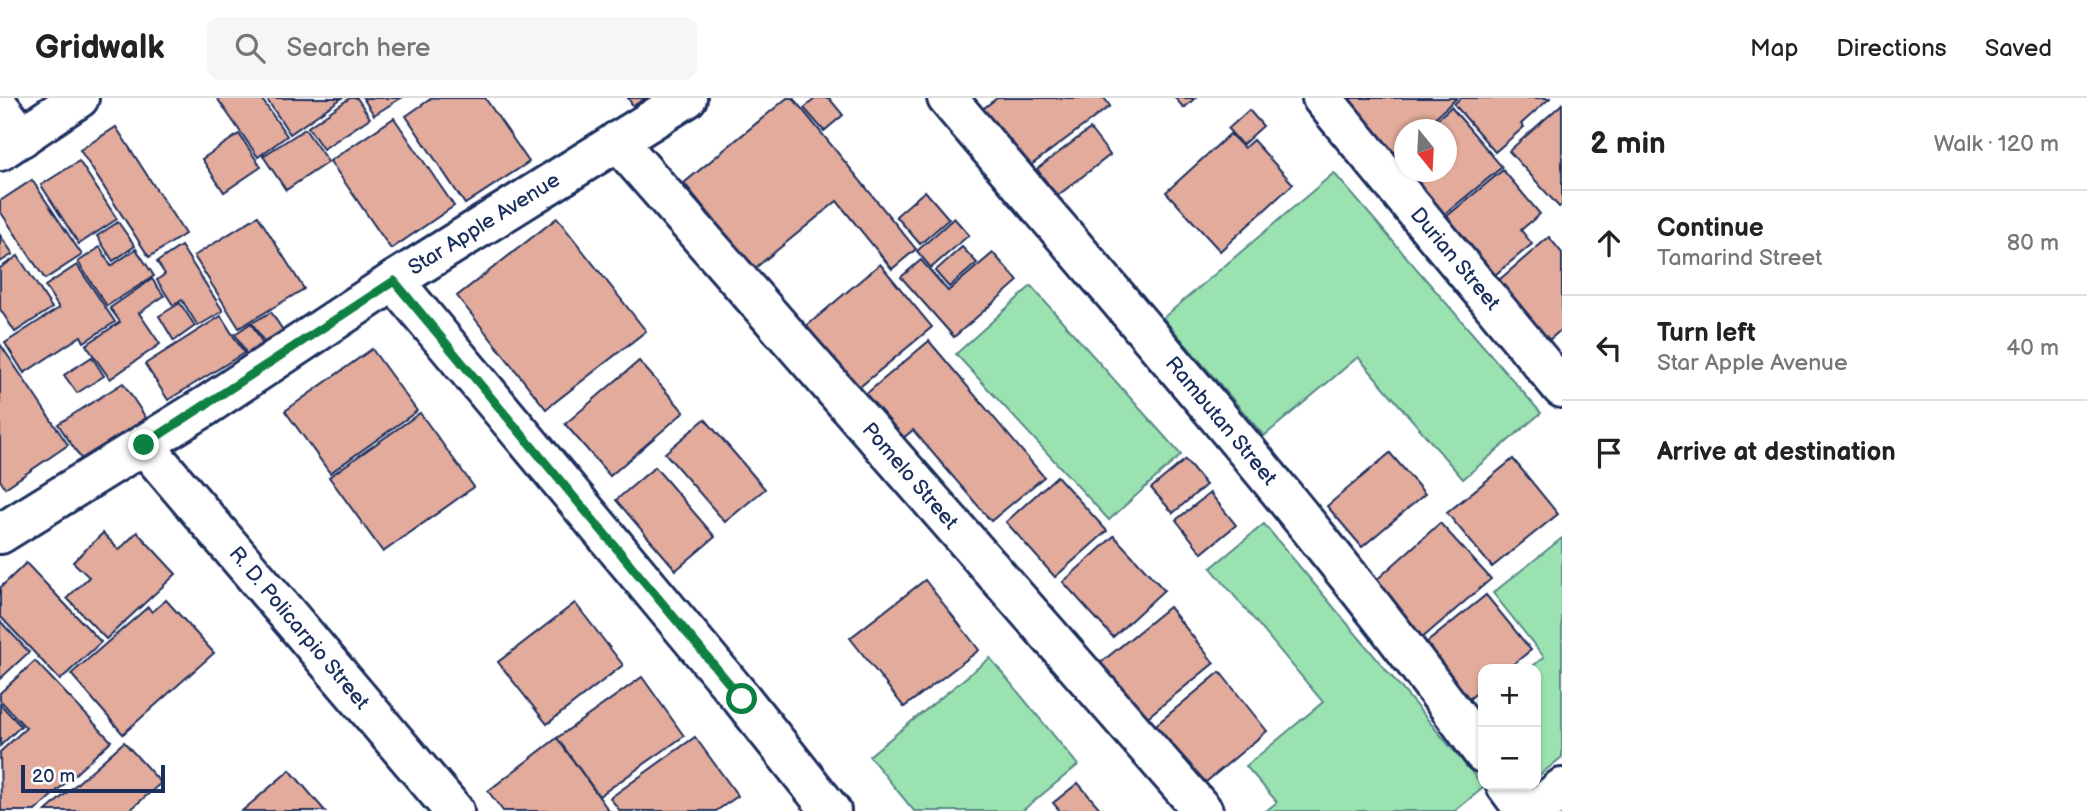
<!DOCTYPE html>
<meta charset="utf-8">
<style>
:root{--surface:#fff;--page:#f6f6f6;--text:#222;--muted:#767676;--line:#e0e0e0}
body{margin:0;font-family:"Balsamiq Sans",sans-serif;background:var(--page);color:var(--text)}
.controls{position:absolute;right:21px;bottom:21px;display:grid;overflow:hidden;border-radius:14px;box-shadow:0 2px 5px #0004}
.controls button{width:63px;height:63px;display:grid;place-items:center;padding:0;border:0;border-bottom:2px solid var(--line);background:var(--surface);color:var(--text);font:35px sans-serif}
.compass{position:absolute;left:1394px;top:21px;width:63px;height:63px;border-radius:50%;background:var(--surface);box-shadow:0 2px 5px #0004;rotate:162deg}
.scale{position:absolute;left:21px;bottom:18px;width:144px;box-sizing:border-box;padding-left:7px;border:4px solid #1b2f5e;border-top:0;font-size:19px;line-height:24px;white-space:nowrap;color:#1b2f5e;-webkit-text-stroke:5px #fff;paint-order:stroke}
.stop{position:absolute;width:21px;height:21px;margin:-16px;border:5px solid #0b8043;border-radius:50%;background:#fff}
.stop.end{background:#0b8043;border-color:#fff;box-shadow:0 2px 7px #0008}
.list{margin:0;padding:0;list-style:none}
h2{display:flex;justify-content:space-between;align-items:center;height:91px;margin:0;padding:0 28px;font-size:30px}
h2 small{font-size:23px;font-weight:400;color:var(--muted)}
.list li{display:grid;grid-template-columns:46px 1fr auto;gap:21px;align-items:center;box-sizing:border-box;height:105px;padding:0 28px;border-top:2px solid var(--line)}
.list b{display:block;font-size:26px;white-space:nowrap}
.list p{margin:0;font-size:23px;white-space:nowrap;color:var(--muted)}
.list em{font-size:23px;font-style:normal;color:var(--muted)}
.icon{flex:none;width:38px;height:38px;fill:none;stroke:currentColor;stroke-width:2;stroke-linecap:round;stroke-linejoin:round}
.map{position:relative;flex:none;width:1562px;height:713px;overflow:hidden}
header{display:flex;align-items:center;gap:42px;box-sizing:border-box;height:98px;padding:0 35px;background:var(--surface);border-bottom:2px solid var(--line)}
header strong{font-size:33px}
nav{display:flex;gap:38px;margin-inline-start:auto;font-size:24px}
.search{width:490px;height:63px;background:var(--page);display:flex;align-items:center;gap:18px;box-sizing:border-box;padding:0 24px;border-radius:14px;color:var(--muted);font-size:26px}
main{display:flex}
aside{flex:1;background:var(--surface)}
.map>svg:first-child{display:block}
</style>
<header>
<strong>Gridwalk</strong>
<div class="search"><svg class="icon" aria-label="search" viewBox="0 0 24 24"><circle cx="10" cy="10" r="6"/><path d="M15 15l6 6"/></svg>Search here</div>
<nav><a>Map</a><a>Directions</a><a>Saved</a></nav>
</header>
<main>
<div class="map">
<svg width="1562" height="713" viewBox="0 0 1562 713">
<rect width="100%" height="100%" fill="#fff"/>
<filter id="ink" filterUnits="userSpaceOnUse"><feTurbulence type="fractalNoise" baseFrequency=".0143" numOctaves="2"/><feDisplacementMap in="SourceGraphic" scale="14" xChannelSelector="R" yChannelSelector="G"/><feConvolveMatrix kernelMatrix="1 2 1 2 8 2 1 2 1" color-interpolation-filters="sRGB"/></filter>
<g filter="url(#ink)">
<g fill="#9ae3b1" stroke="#5a8988" stroke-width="2">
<path d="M1334,75l207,240 -78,66 -105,-122 -94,79 -101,-118z"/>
<path d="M1031,188l150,169 -72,65 -153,-166z"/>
<path d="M1264,426l220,263 -29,24h-189l11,-9 -31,-36 77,-64 -112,-134z"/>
<path d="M1562,440v219l-26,21v-109h-7l15,-12 -51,-64z"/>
<path d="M990,560l88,107 -56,46h-108l-45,-55z"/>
</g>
<g fill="#e3ab9b" stroke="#1b2f5e" stroke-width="2">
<path d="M217,0h44l26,38 -29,21z"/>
<path d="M266,0h76l-52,36z"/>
<path d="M350,0h7l13,20 -47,31 -15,-22z"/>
<path d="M363,0h38l-27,17z"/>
<path d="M432,0h53l44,64 -64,42 -59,-88z"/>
<path d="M628,0h18l-13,8z"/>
<path d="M787,0h6l123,151 -24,20 -55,-68 -83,68 -70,-86z"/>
<path d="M816,0h13l14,17 -19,16 -20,-23z"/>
<path d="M997,0h107l6,8 -95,71 -44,-59z"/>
<path d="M1175,0h20l-11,10z"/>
<path d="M1335,0h122l-36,32h-16v14l-17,14z"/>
<path d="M1461,0h89l-29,26 3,3 -29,25 -41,-48z"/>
<path d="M1562,6v101l-3,2 -50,-56z"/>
<path d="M1451,9l51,60 -63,52 -50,-58 16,-14v25h42v-42h-22z"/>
<path d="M1249,12l14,16 -21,19 -14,-16z"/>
<path d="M394,20l60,88 -63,43 -61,-88z"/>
<path d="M116,29l69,107 -36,23 -69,-107z"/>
<path d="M305,31l23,33 -42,28 -23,-34z"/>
<path d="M1090,31l20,26 -53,41 -20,-27z"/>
<path d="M239,36l22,33 -37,25 -22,-33z"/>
<path d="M1230,36l14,14 9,-8 40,44 -73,67 -54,-59z"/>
<path d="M79,63l38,58 -38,25 -38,-59z"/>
<path d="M1503,72l37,44 -19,16 11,14 -48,40 -49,-58z"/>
<path d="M32,82l50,75 -37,24 -45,-68v-10z"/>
<path d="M925,93l24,28 -29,25 -24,-28z"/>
<path d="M258,118l46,73 -65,39 -45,-72z"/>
<path d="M557,120l89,113 -100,78 -89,-113z"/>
<path d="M954,120l15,17 -38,33 -14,-17z"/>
<path d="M118,124l17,24 -22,15 -16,-25z"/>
<path d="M0,137l13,19 -13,8z"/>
<path d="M1549,139l13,16v76l-27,23 -50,-60z"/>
<path d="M181,148l42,65 -25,15 -16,-26 -9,5 -16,-25 8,-6 -8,-12z"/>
<path d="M100,149l11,19 25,-17 18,27 -47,30 -29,-44z"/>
<path d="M962,149l15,16 -28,24 -14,-16z"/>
<path d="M993,155l25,28 -64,56 -53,-60 20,-17 27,31z"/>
<path d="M18,158l34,52 -37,24 -15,-23v-41z"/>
<path d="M880,166l52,63 -88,73 -53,-61z"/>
<path d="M77,167l38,57 -31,20 -3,-6 -57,37 -19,-30 54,-35 -14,-22z"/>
<path d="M152,181l12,17 -25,17 21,31 -50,35 -24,-34 34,-23 -10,-14z"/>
<path d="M180,205l15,23 -21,15 -15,-25z"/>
<path d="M271,214l13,20 -19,11 -13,-20z"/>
<path d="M221,218l23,37 -76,47 -23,-36z"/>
<path d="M251,225l12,21 -16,11 -12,-21z"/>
<path d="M929,243l115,136 -53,44 -78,-91 -22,18 -37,-44z"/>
<path d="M0,246l68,101 -63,43 -5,-8z"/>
<path d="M372,251l45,62 -87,62 -45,-62z"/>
<path d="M92,259l12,19 -27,17 -13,-18z"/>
<path d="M639,263l45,51 -74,64 -45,-52z"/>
<path d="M123,285l23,35 -64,42 -24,-36z"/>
<path d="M420,315l54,74 -91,65 -54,-75z"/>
<path d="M705,321l60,70 -40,33 -60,-69z"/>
<path d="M1390,355l35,41 -63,53 -35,-41z"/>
<path d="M1513,361l45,55 -66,53 -45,-54z"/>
<path d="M1185,362l21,25 -33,28 -22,-25z"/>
<path d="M655,369l60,70 -39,33 -60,-70z"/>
<path d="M1057,378l50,55 -52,46 -49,-55z"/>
<path d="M1210,395l26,32 -34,28 -26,-33z"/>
<path d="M1440,425l51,56 -70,60 -48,-56z"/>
<path d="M137,434l39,42 -70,65 -39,-41 22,-21 -16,-15 30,-29 16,17z"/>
<path d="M1114,438l50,54 -51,47 -50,-55z"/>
<path d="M26,465l75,79 -41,38 -60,-64v-28z"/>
<path d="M925,482l54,70 -75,57 -54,-69z"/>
<path d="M1486,497l45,55 -24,19h-24v19l-19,15 -44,-55z"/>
<path d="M166,502l48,53 -91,81 -52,-60 77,-67 4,5z"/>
<path d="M575,505l48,62 -76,59 -49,-62z"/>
<path d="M1169,509l45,56 -75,61 -46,-55z"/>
<path d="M0,523l29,31 -29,27z"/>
<path d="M35,563l76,80 -76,70h-34l-1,-59 26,-24 -26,-28v-7z"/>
<path d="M1220,574l47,59 -73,61 -49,-58z"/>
<path d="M642,579l42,59 -85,60 -42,-58z"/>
<path d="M0,606l21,22 -21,20z"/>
<path d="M695,639l43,59 -22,15h-96l-10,-13z"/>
<path d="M557,640l52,73h-106l-15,-20z"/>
<path d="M124,644l37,41 -32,28h-83z"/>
<path d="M290,672l35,41h-83z"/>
<path d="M1078,685l24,28h-42l-7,-8z"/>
</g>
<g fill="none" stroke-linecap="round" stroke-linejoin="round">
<defs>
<g id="minor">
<path d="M947,0c182,215 371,427 536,655"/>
<path d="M1322,0l240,290"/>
<path d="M0,10l22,29"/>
<path d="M617,43l586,670"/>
<path d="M0,53l79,-53"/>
<path d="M394,183l348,418 89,112"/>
<path d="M144,347l310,366"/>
<path d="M0,436l206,-128 188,-125 293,-183"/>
<path d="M1506,687l19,26"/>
<path d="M1535,713l27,-23"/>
</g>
</defs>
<use href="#minor" stroke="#1b2f5e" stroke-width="44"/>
<use href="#minor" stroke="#fff" stroke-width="38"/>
</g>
</g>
<g fill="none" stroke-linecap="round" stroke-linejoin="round" filter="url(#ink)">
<path stroke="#0b8043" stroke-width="9" d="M144,347l250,-164 348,418"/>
</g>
<g text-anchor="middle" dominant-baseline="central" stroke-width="5" stroke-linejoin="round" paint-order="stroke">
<g font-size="21" fill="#1b2f5e" stroke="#fff">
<text transform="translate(484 126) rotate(-32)">Star Apple Avenue</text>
<text transform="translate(1455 161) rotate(50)">Durian Street</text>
<text transform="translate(1221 323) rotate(50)">Rambutan Street</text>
<text transform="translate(910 378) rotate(49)">Pomelo Street</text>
<text transform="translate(299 530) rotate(50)">R. D. Policarpio Street</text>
</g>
</g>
</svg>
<div class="controls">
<button>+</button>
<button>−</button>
</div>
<svg class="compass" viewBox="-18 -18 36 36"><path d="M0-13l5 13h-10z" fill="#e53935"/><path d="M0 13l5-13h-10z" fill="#767676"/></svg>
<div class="scale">20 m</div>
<div class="stop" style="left:742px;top:601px"></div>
<div class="stop end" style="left:144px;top:347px"></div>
</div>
<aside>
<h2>2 min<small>Walk · 120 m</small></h2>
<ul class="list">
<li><svg class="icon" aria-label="ahead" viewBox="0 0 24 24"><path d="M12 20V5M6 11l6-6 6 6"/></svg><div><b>Continue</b><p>Tamarind Street</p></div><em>80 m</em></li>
<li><svg class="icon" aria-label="left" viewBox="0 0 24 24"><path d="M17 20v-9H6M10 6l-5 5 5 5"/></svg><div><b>Turn left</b><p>Star Apple Avenue</p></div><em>40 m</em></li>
<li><svg class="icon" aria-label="arrive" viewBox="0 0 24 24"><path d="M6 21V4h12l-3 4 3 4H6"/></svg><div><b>Arrive at destination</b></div></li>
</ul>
</aside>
</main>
